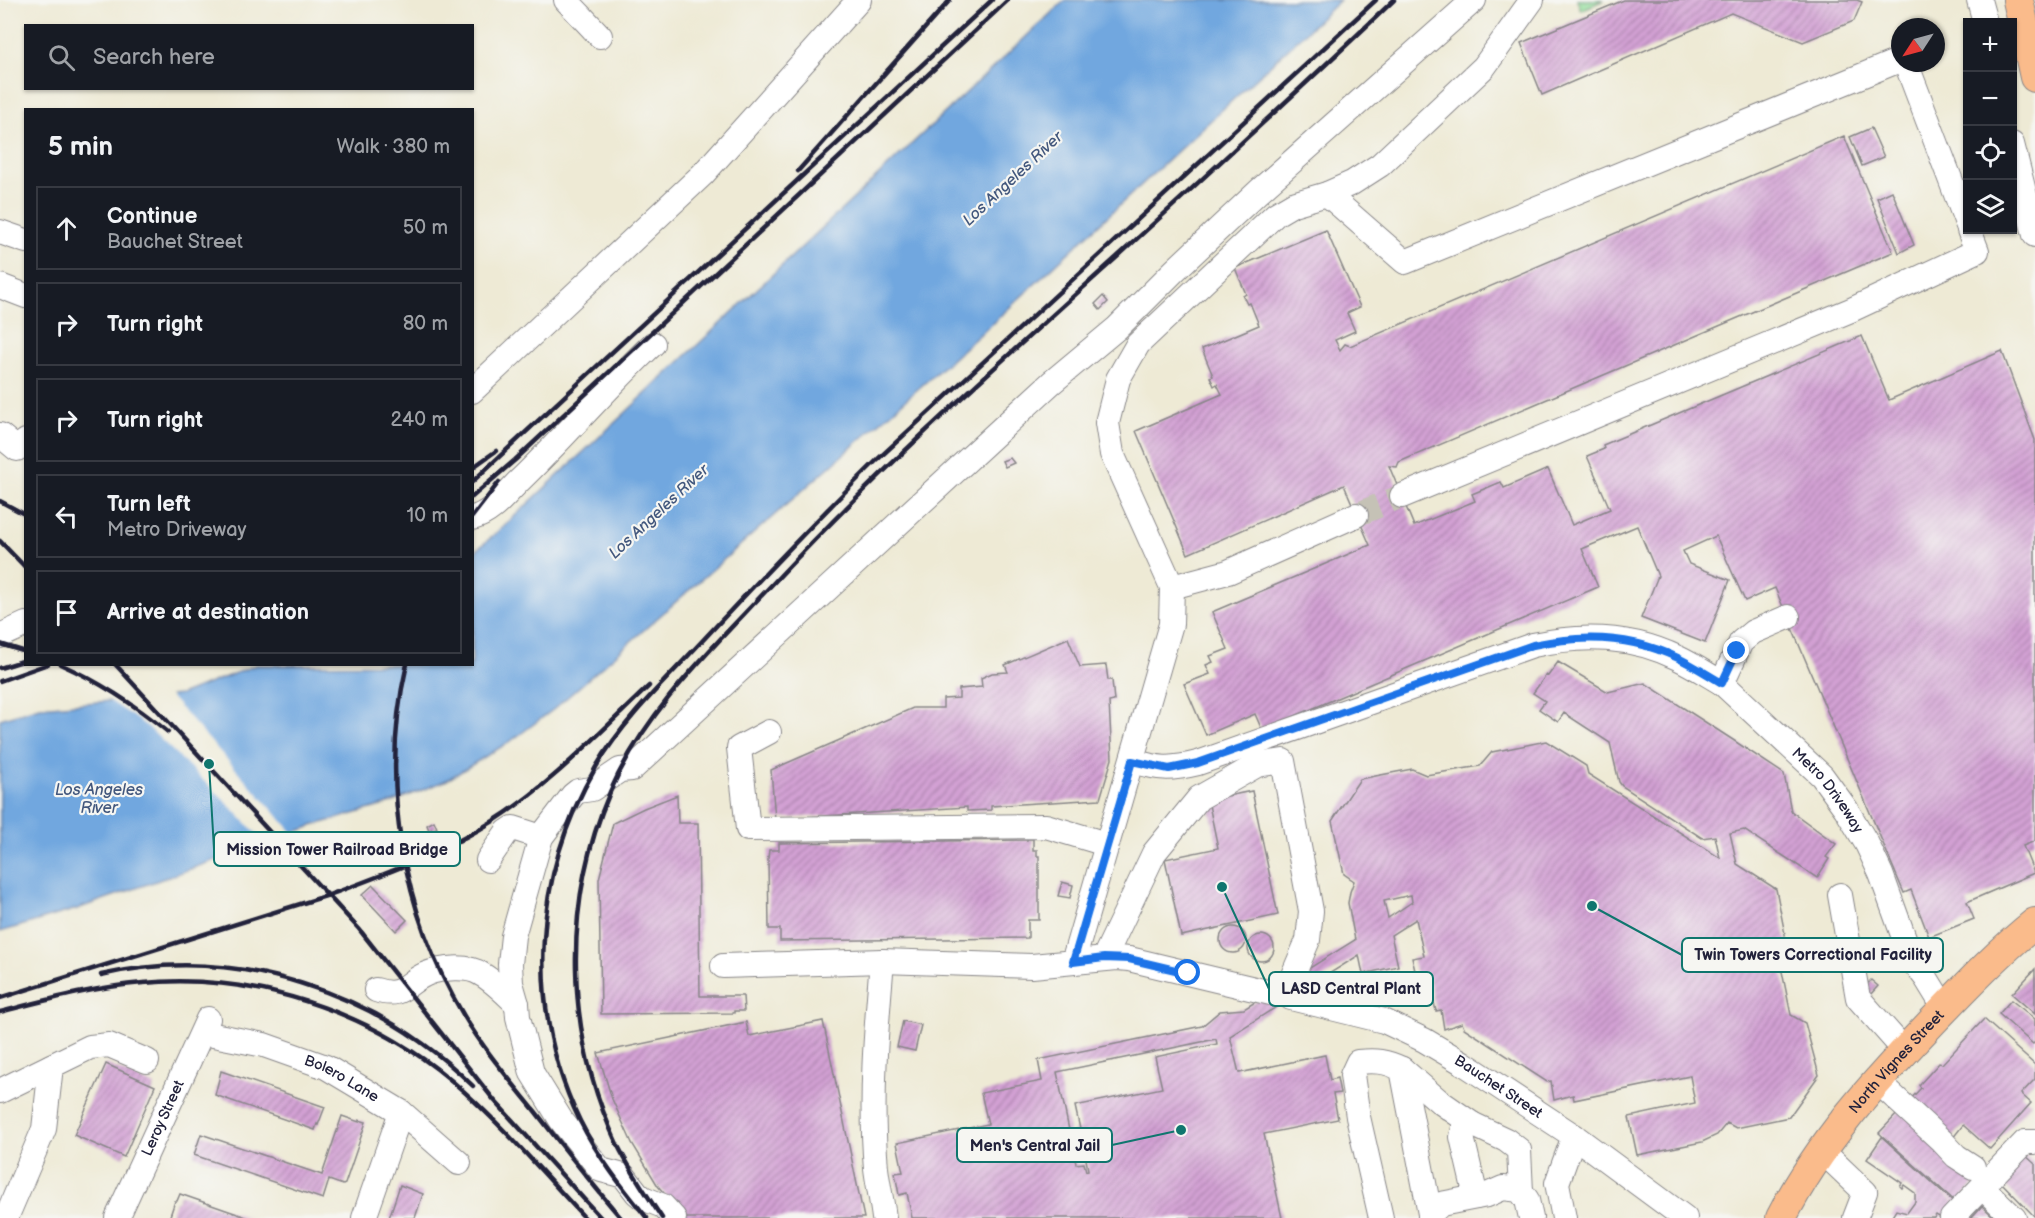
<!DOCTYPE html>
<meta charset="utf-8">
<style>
:root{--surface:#171b24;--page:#20242c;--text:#f1f3f6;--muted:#9ea1a6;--line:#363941}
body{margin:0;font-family:"Balsamiq Sans",sans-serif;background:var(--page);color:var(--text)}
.controls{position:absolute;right:18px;top:18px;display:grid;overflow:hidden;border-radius:0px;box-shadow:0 2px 4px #0004}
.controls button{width:54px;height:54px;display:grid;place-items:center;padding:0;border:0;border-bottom:2px solid var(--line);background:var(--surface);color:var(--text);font:30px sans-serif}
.compass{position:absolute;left:1891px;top:18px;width:54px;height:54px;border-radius:50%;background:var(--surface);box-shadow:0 2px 4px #0004;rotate:234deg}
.stop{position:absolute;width:18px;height:18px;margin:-14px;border:4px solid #1a73e8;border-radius:50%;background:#fff}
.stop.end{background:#1a73e8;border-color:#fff;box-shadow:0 2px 6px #0008}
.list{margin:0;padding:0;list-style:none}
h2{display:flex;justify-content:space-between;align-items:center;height:78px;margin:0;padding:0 24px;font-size:26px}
h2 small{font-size:20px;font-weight:400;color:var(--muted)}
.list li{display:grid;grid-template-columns:39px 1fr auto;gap:18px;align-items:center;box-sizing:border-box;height:84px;margin:0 12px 12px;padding:0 12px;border:2px solid var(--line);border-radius:0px}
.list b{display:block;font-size:22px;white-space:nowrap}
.list p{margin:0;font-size:20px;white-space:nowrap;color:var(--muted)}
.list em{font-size:20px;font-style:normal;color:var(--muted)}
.icon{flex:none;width:33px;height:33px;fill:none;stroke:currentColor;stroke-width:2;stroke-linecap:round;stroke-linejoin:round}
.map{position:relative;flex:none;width:2035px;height:1218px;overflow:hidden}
.search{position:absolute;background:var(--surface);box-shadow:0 2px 4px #0004;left:24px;top:24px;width:450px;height:66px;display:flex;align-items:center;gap:15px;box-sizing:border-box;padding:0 21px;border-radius:0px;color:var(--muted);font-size:22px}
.panel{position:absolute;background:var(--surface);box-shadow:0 2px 4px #0004;left:24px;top:108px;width:450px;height:558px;border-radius:0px}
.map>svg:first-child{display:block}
</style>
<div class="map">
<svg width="2035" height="1218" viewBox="0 0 2035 1218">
<defs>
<pattern id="building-hatch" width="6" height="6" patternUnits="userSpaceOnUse" patternTransform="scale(1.5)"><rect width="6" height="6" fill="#d3a1d4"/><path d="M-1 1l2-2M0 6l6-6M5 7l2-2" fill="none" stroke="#ab83ad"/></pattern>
</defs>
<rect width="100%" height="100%" fill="#f6f6f2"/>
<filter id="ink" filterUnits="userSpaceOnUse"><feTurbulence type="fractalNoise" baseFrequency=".0167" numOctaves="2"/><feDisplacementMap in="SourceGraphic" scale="12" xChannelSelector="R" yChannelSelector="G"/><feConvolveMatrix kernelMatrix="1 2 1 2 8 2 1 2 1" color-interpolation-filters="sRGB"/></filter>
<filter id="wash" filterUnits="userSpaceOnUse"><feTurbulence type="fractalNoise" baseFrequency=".008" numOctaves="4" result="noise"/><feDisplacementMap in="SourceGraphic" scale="24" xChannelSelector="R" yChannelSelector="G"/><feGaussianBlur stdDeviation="1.35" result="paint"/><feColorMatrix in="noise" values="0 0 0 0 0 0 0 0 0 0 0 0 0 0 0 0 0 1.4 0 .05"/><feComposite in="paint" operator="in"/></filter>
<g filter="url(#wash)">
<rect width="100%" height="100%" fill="#eeead5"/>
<path fill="#91dd9a" stroke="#5a806a" stroke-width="1.5" d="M1577,0h27l-23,10z"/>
<path fill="#71a7df" stroke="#4a648d" stroke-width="1.5" d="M1065,0h275l-346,322 -440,387 -43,32 -64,39 -59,24 -73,21 -238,84 -77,23v-213l39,-12 141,-12 76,-30 216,-1 1,-111 29,-25 123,-115z"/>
<path fill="#eeead5" d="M167,693l128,142 -27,10 -42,-43 -78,-75 -42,-29z"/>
<g id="blocks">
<g fill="url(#building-hatch)" fill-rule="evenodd">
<path d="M1624,0h233l5,2 -8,19 -51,21 -72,-29 -189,82 -21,-52z"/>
<path d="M1871,128l13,29 -22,9 -12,-29z"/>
<path d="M1844,136l49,116 -494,210 -2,5 -8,-1 25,60 61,-25 -3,-7 29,-12 3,6 44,-19 24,56 38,-16 -23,-53 17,-7 -1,-4 259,-109 27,64 113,-49 33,89v401l-12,5 11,27 -67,29 7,17 -45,18 -18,-47 -7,3 -129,-305 -30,13 -29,-65 -33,15 6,13 41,16 -25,63 -64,-25 17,-42 -21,-50 -55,23 16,38 -336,143 -7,-16 -49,21 -22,-51 26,-10 -4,-9 7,-3 -3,-6 18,-7 -16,-37 158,-67 -26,-60 -156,69 -52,-123 86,-37 -5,-10 -3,2 -4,-9 3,-1 -11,-27 57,-24 -9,-22 -3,1 -4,-8 3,-2 -11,-26 91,-38 34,77 -13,6 8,18 -20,9 5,10 5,-6 5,2z"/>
<path d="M1892,191l22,54 -15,8 -22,-55z"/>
<path d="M1103,296l5,6 -8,8 -5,-6z"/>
<path d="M1010,458l4,5 -9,4 -3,-6z"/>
<path d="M1068,638l12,29 26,-2 2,15h4l2,21 -5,1 3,57 -12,40 -109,7v4l-24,1v-4l-192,12 -4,-49 142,-62h30v-9l16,-1v-9l23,-2 -1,-9 11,-5 16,-1 -3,-7z"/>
<path d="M1558,662l50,30 37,-9 88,57 51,34 7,37 45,33 -10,13 3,2 -12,19 -73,-48 -14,3 7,31 39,25 11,55 -8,13 12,58 14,8 14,52 -30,42 -53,11 -9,-5 -10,12 -15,7 -65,13 -8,-38 66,-14 -5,-27 -116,24 -1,-5 -19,5 -3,-19 -4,1 -83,-54 -2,-5 -18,6 -3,-19 -5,1 -9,-38 -11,2 -4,-17 12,-2 -8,-37 -25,16 7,31 -35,8 -4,-19 -129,81 9,37 86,-18 5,25 7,-2 3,15 -7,1 5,25 -74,15 18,84h-370l-5,-25 -8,2 -4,-22 8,-1 -6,-29 91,-19 -7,-31 61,-12 -4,-21 164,-34 18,-15 24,-2 111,-69 -7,-37 2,-11 4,-11 -10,-7 -12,-53 28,-42 52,-10 14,6 54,-9 12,-14 54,-11 40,25 2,8 132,84 -5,-22 -13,2 -80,-52 -3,-4 -9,-39 -46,-30 -6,9 -19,-13 6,-8 -12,-8 13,-18 2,1zM1411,895l1,7 -24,16 -4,-17zM1216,1039l1,5 -62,13 7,31 -87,18 5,23 -7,1 4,19 7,-1 4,22 -2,1 -2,-8 -8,1 -19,-92z"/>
<path d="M1252,791l26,124 -97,21 -16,-77 53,-11 -10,-48z"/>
<path d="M677,795l1,28h20l2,173h43l1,15h-10v2l-133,1 -2,-135 14,-56 31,-15z"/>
<path d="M434,821l3,7 -8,2 -2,-5z"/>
<path d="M1027,839h6v11h4v6h2v64h-11v18l-248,3v-12h-11l-1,-71 1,-8h10v-7l248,-3z"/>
<path d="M1062,882l11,3 -3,13 -12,-2z"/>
<path d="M373,885l34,35 -11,11 -34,-36z"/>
<circle cx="1233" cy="940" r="13"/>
<circle cx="1261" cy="948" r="13"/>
<path d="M2035,969v45l-23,-20z"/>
<path d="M1871,980l7,6 -8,9 -7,-6z"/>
<path d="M2011,1000l24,19v23l-2,2 -34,-30z"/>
<path d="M1984,1019l51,46v14l-14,15 10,9 -41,46 -27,-24 -14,18 -44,-38 16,-17 -2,-3 20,-22 3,1z"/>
<path d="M823,1021l41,197h-179l-27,-32 -26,-43 -20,-44 -14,-46 148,-31 3,14z"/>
<path d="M903,1021l18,4 -6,26 -18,-4z"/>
<path d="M106,1064l49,22 -31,71 -50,-22z"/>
<path d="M221,1071l104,36 -7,18 -1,-1 -2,6 -100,-35z"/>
<path d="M1900,1111l78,70 -21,22 -78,-70z"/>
<path d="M342,1116l17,6v-2l7,2 -21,62 -2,1 -14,-5 -6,19 -129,-44 7,-21 121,41z"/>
<path d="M1882,1137l74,67 -15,14 -5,-3 -2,3h-43l5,-8 11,3 8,-11v-9l-11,-8 -2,3 -2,-2 2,-3 -35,-24z"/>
<path d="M2023,1153l12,11v53l-37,-38z"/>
<path d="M400,1185l23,9 -8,24h-26z"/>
<path d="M180,1194l69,24h-76l-3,-2 5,-15h2z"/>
<path d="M1982,1206l13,12h-24z"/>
</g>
</g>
</g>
<g filter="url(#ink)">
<use href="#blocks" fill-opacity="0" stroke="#888688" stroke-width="1.5"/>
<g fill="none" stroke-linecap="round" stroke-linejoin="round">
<path stroke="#c5c2b6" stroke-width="24" stroke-dasharray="24 12" stroke-linecap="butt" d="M1356,515l46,-19"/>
<defs>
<g id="minor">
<path d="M566,0l34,36"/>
<path d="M1979,0l6,22"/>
<path d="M1906,63l62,163"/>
<path d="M2012,144l23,91"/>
<path d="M1327,194l78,68 495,-202"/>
<path d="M0,232l26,9"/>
<path d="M0,286l26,10"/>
<path d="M472,391l231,-217 156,-174"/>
<path d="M0,435l17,14 9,-8"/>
<path d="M1402,496l449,-186 126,-59 -8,-21"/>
<path d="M472,518c19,-4 33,-23 46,-36 47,-45 88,-94 135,-138"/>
<path d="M1172,587l56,-15 128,-57"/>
<path id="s1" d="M1788,617l-35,15 -12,10 -19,41 100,93 24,33 21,35 14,30 31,86 14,18 19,31"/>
<path d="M0,636l26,-12"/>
<path d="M769,732l-30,16 9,81 298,-3 60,18"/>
<path d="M1132,761c28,8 37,9 66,2l335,-118c50,-11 98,-10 145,13 15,7 30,17 44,25"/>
<path d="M488,860l19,-28 6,-4 28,9"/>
<path d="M1840,895l18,103 47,53"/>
<path d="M1104,958l50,-105 45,-55 58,-33 26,-4 28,150 -3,29 -17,40"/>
<path d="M882,961c-6,69 -12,138 -6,207 2,17 6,33 8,50"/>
<path d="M1073,962l98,-338 1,-37 -60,-133 -5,-31 11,-44 20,-35 138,-130 17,-10 34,-10 25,-11 28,-18 104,-98 48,-67"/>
<path d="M723,966l159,-5 150,5 85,-8 12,1 142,34"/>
<path d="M376,990c27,9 29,-7 50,-16 14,-6 42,-9 55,0 13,7 25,20 36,30"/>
<path id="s2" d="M1291,998l93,23 40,19 39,23 111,73 111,82"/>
<path id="s3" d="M203,1033l61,12 62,22 75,45 58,51"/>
<path d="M1402,1069l37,32 33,23"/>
<path d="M1877,1081l65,60 14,15 17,11"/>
<path d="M0,1091l90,-44 19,-2 38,16"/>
<path d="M1822,1151l43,41 -10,26"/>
<path d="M1982,1187l32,31"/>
<path d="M1476,1197l-14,-60 2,-10 8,-3 34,16 13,10 2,42"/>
<path d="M6,1218l38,-89 7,-63"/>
<path id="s4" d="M117,1218l91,-199"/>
<path d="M364,1218l37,-106"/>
<path d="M674,1218l-11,-12 -20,-8 -6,-5 -13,-17 -23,-6 -40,-50 -29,-47 -14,-56 -1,-13 -6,-21 -1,-19 3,-28 28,-99 32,-42 5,-4 14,-2 28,-19 12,-1 419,-386 66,-55 58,-58 84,-79 215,-191"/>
<path d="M1381,1218l-23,-101 -6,-42 6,-13c17,-2 28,-1 44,7l28,145"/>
<path d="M1430,1218v-4l11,-10 46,-9 16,-7 17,2 7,10 4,18"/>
<path d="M1564,1218l-7,-35 17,-47"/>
<path d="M1952,1218l73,-76h10"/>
</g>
<g id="major">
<path d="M2018,0l17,77"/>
<path id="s5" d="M1781,1218c38,-75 94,-136 151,-196 33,-34 66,-69 103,-99"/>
</g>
</defs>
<use href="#minor" stroke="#888688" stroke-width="26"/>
<use href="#major" stroke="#888688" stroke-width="32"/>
<use href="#minor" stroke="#fff" stroke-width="24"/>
<use href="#major" stroke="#fabb8b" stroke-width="30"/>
<g stroke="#22223b" stroke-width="4.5">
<path d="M798,171l152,-171"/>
<path d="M472,468l24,-17"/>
<path d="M472,482l520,-482"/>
<path d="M472,497l43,-37 493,-460"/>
<path d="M0,501l26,14"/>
<path d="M472,517l27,-35"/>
<path d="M0,541l26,27"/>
<path d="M0,644l26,8"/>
<path d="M60,664c40,18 74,40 108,68"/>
<path d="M115,664l244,265 135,171 107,118"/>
<path d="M407,664c-28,118 -5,249 57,352 20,34 46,64 71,95 28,36 56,72 86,107"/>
<path d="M0,668l26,-8"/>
<path d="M0,681l48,-17"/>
<path d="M101,975c133,-31 276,16 372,111"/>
<path d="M0,998l329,-103c56,-21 114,-42 166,-75 57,-36 105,-88 154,-134"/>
<path d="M0,1012c47,-12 94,-25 143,-29 109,-10 225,27 309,98 48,41 90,91 133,137"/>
<path d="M647,1218c-25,-31 -49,-61 -67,-97 -55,-113 -47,-246 16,-354 28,-48 70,-87 108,-128 57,-61 114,-121 174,-180l498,-459"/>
<path d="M662,1218c-16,-24 -32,-48 -45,-74 -52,-110 -55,-240 -7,-352 37,-85 107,-148 169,-215 107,-114 223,-216 338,-320 93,-85 186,-170 277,-257"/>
</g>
</g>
</g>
<g fill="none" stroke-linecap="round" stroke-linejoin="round" filter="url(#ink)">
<path stroke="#1a73e8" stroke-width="8" d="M1188,973l-59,-14 -25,-1 -31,4 59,-201 37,8 29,-6 335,-118c50,-11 98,-10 145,13 15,7 30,17 44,25l15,-32"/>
</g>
<g text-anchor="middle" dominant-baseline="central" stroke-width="4.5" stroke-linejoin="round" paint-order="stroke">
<g font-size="15" fill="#22223b" stroke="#f6f6f2">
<text stroke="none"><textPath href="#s1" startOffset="250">Metro Driveway</textPath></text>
<text stroke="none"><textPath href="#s5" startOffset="195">North Vignes Street</textPath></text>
<text stroke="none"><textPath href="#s3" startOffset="147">Bolero Lane</textPath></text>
<text stroke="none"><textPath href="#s2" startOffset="228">Bauchet Street</textPath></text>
<text stroke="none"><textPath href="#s4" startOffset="110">Leroy Street</textPath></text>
</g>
<g font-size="16" font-style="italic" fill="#42577d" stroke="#f6f6f2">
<text transform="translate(1013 179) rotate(-43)">Los Angeles River</text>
<text transform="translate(659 512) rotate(-43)">Los Angeles River</text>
<text x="99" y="790">Los Angeles<tspan x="99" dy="18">River</tspan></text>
</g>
</g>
<path fill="none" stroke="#0f766e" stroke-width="2" d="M209 764L214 849M1592 906L1682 955M1222 887L1269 989M1181 1130L1112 1145"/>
<g fill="#0f766e" stroke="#f6f6f2" stroke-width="2">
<circle cx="209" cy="764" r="6"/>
<circle cx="1592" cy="906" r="6"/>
<circle cx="1222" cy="887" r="6"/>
<circle cx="1181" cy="1130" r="6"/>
</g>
<g fill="#f6f6f2" stroke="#0f766e" stroke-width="2">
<rect x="214" y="832" width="246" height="34" rx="6"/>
<rect x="1682" y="938" width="261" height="34" rx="6"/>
<rect x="1269" y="972" width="164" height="34" rx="6"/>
<rect x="957" y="1128" width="155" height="34" rx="6"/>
</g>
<g font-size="16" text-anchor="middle" font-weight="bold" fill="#22223b">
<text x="337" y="855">Mission Tower Railroad Bridge</text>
<text x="1813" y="960">Twin Towers Correctional Facility</text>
<text x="1351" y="994">LASD Central Plant</text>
<text x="1035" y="1151">Men's Central Jail</text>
</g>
</svg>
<div class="controls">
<button>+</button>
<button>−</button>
<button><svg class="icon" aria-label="locate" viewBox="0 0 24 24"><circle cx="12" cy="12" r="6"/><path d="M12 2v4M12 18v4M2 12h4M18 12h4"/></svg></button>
<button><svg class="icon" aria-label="layers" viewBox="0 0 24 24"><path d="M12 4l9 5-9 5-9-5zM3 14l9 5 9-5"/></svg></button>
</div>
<svg class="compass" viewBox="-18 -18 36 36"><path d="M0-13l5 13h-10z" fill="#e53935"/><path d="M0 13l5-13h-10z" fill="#9ea1a6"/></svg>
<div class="stop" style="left:1188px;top:973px"></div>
<div class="stop end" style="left:1737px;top:651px"></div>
<div class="search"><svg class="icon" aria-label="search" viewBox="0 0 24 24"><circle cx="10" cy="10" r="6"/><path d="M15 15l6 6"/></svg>Search here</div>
<section class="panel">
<h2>5 min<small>Walk · 380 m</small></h2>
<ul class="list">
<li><svg class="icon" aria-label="ahead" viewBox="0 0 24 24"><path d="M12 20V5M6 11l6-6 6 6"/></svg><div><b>Continue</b><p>Bauchet Street</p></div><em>50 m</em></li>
<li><svg class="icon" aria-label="right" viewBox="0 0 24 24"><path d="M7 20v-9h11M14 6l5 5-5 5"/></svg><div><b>Turn right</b></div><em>80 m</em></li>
<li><svg class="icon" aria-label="right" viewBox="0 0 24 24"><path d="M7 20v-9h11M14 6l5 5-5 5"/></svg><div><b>Turn right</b></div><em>240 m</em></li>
<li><svg class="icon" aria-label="left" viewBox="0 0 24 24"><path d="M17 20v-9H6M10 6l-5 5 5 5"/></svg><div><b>Turn left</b><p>Metro Driveway</p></div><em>10 m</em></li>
<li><svg class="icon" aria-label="arrive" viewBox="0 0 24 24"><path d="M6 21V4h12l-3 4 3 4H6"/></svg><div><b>Arrive at destination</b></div></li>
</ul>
</section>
</div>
